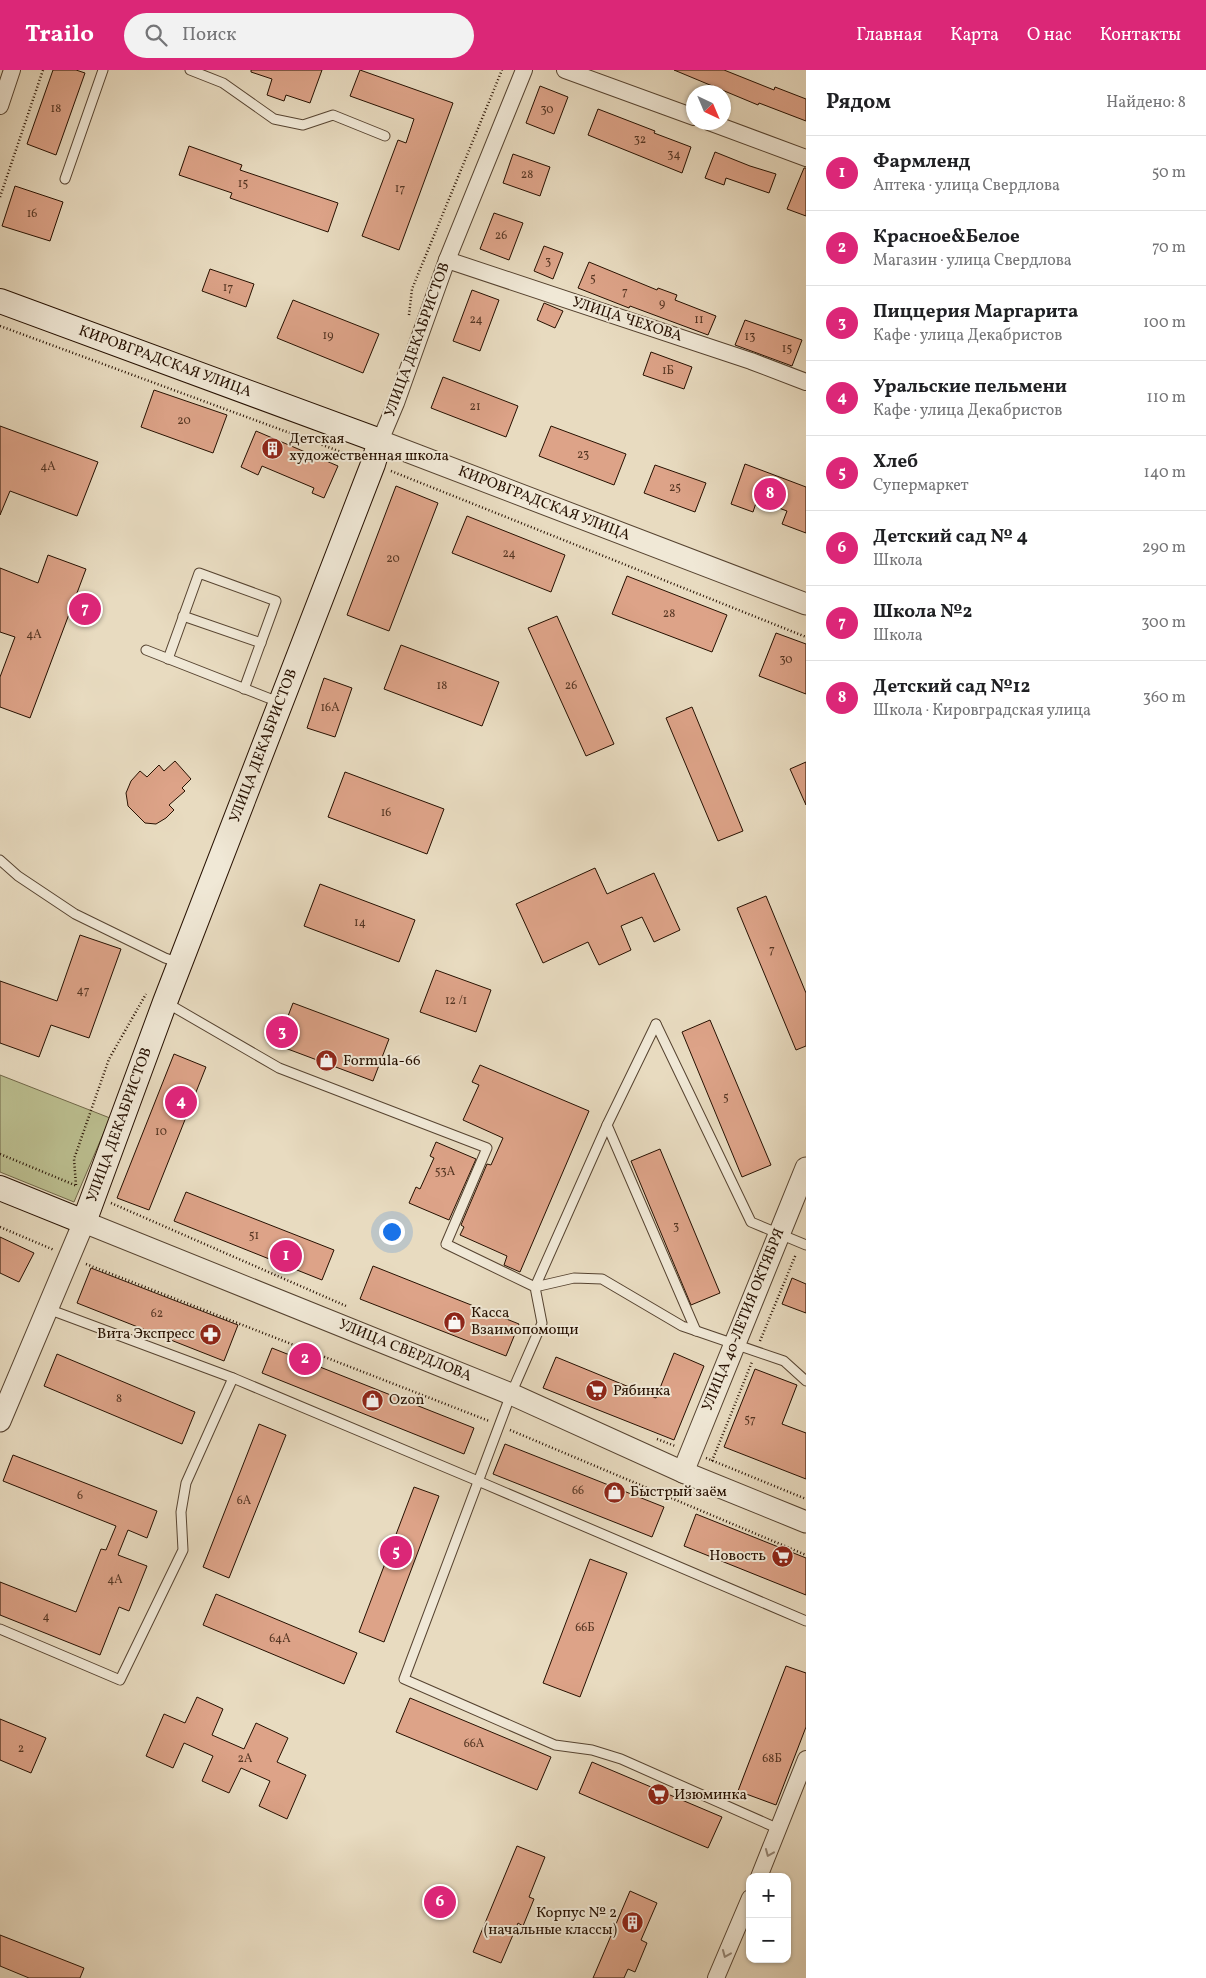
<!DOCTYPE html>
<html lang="ru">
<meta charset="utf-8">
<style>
:root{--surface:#fff;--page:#f2f2f2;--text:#202124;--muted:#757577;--line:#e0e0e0;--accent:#db2777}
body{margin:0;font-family:Vollkorn,serif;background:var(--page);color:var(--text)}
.controls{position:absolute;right:15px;bottom:15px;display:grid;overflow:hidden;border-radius:10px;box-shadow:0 1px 4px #0004}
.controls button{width:45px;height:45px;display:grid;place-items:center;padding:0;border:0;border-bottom:1px solid var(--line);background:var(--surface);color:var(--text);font:25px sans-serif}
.compass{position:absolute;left:686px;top:15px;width:45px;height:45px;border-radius:50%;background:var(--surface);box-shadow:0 1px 4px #0004;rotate:136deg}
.you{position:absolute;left:391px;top:1161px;width:18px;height:18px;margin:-12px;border:4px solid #fff;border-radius:50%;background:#1a73e8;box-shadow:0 0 0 8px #1a73e833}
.badge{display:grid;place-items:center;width:32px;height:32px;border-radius:50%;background:var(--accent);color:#fff;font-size:16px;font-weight:700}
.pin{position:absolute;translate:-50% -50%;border:2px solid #fff;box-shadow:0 1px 5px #0006}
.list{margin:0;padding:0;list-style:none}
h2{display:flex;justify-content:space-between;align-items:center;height:65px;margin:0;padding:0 20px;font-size:21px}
h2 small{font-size:16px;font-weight:400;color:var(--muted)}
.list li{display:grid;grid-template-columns:32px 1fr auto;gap:15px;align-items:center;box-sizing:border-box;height:75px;padding:0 20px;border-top:1px solid var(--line)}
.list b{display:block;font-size:19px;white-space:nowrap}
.list p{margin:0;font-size:16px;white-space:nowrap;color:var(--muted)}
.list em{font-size:16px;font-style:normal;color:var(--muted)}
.icon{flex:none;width:28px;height:28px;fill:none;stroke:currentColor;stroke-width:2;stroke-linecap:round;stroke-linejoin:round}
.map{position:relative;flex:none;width:806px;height:1908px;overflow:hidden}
header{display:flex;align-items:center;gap:30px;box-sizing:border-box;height:70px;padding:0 25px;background:var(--accent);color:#fff}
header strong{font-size:24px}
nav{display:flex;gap:28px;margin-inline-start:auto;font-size:18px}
.search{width:350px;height:45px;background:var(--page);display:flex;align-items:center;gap:12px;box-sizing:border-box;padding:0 18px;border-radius:28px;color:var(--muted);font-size:19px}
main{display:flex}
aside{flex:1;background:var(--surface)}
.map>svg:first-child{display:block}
</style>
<header>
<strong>Trailo</strong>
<div class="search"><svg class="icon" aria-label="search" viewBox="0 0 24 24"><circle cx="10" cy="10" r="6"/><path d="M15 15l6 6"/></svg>Поиск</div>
<nav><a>Главная</a><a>Карта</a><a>О нас</a><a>Контакты</a></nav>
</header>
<main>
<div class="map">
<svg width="806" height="1908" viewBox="0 0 806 1908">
<rect width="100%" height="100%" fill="#e8dbc0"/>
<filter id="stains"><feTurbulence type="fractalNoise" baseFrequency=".004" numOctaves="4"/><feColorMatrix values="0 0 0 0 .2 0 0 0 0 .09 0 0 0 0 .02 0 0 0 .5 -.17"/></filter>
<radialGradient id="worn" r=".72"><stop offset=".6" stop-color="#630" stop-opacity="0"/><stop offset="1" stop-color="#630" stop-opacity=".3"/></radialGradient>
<path fill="#bbbe8f" stroke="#706748" d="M0,1005l110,43 -36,84 -74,-30z"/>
<g fill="#dda388" stroke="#261000">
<path d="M53,0h23l9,3 -29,82 -29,-11z"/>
<path d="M251,0h71l-12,33 -24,-8 -2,6 -17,-6 5,-16 -21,-7z"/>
<path d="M360,0l93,33 -54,147 -37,-14 36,-96 8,3 8,-24 -64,-23z"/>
<path d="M674,0h50l50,20 1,-3 31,12v22l-47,-18 -1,2z"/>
<path d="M540,16l28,11 -14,37 -28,-11z"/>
<path d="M598,39l57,22 -1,2 37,14 -9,26 -94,-38z"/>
<path d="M189,76l53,19 -2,5 98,33 -10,29 -98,-34 2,-5 -53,-18z"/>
<path d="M715,82l35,14 26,8 -7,19 -43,-15 -2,7 -19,-7z"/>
<path d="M513,84l37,13 -10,29 -37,-13z"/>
<path d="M804,98h2v48l-19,-7z"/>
<path d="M15,116l48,16 -13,39 -48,-15z"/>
<path d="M494,143l29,10 -14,37 -29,-11z"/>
<path d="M544,176l19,7 -10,26 -19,-8z"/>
<path d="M589,192l68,28 1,-2 19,7 -2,5 41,16 -8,19 -78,-29 -1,2 -51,-20z"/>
<path d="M210,199l44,15 -8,23 -44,-16z"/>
<path d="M472,220l27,10 -19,51 -27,-10z"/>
<path d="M293,230l86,34 -16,39 -86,-35z"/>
<path d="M544,233l19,8 -8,17 -18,-8z"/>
<path d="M745,250l57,20 -10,26 -57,-21z"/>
<path d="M651,282l41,15 -8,22 -41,-14z"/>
<path d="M443,307l75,29 -12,31 -75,-29z"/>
<path d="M154,320l73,25 -14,38 -72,-26z"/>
<path d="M0,356l98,36 -21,54 -67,-25 -10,24z"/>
<path d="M551,356l75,28 -12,31 -75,-29z"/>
<path d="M256,361l82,35 -14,32 -12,-5 2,-5 -52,-22 -4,9 -17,-8z"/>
<path d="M745,394l61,23v46l-24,-9 5,-13 -30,-11 -4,12 -22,-8z"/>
<path d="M655,395l51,18 -11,29 -51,-19z"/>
<path d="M396,416l42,17 -49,128 -42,-16z"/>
<path d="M467,446l98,39 -14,37 -99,-39z"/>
<path d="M48,485l38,14 -56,149 -30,-11v-30l15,-40 -15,-5v-64l38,15z"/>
<path d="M627,506l100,39 -15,37 -100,-38z"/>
<path d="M557,546l57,128 -28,12 -58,-128z"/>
<path d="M776,563l30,11v50l-47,-18z"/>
<path d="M401,575l98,37 -17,44 -98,-37z"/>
<path d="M324,608l28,10 -17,49 -28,-9z"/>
<path d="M692,637l51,124 -25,10 -52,-123z"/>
<path d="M175,691l16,18 -9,9 3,3 -16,14 5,5 -8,8 -10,6 -11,-1 -17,-17 -2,-13 5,-12 9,-10 7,6 12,-12 5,6z"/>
<path d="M806,692v43l-16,-36z"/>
<path d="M345,702l99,37 -17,45 -99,-37z"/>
<path d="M595,798l12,26 47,-21 26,57 -26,12 -12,-25 -21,9 10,24 -32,15 -11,-23 -45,21 -27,-59z"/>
<path d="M320,814l95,36 -16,42 -95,-36z"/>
<path d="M766,826l40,97v53l-10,4 -59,-142z"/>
<path d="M80,865l41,14 -32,89 -38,-13 -12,32 -39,-14v-62l57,20z"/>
<path d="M436,900l55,20 -15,42 -56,-20z"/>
<path d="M293,933l96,36 -16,42 -96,-36z"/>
<path d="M710,950l61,145 -29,12 -60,-145z"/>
<path d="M174,984l32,13 -57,143 -32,-12z"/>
<path d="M480,995l109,46 -69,161 -16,-7 3,-9 -47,-21 4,-8 -3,-2 26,-61 4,1 12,-27 -40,-18 16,-35 -7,-3z"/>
<path d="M436,1072l40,17 -27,61 -40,-17 7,-16 4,2 14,-31 -4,-2z"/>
<path d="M660,1079l60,144 -29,12 -60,-144z"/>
<path d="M186,1122l148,58 -12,30 -148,-59z"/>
<path d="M0,1167l34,16 -15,29 -19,-9z"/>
<path d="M373,1196l146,58 -13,32 -146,-57z"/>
<path d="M91,1198l147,57 -14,36 -147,-58z"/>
<path d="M792,1208l14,6v29l-24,-9z"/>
<path d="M272,1278l202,80 -10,26 -202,-81z"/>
<path d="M674,1283l30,13 -30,74 -131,-52 13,-31 100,41z"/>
<path d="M57,1284l138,58 -13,32 -138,-58z"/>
<path d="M755,1299l42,16 -15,39 24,9v46l-82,-32z"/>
<path d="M259,1354l27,11 -57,143 -26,-11z"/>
<path d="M505,1374l159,63 -12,30 -159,-63z"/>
<path d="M13,1385l144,56 -10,27 -19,-8 -10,25 29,11 -18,45 -10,-4 -19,48 -100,-40v-33l76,30 25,-63 5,1 10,-24 -113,-45z"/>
<path d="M414,1417l25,9 -55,146 -25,-10z"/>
<path d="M696,1444l110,44v37l-122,-49z"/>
<path d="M590,1489l37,14 -47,124 -37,-14z"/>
<path d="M216,1524l141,59 -13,31 -141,-59z"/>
<path d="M786,1596l20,7v54l-30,78 -38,-14z"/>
<path d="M197,1627l26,12 -11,26 32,14 12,-26 32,15 -11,24 29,13 -19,44 -28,-13 11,-25 -29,-13 -12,25 -27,-12 11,-25 -29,-13 -11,25 -27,-12 18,-42 21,9z"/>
<path d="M410,1628l141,59 -14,33 -141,-58z"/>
<path d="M0,1649l46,19 -15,35 -31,-13z"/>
<path d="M592,1692l130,55 -14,31 -129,-55z"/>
<path d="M517,1776l28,11 -16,40 5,2 -11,27 -5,-3 -17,40 -28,-11z"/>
<path d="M630,1821l27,12 -16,37 6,3 -12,29 -7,-3 -4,9h-31z"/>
<path d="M0,1865l84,33 -4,10h-51l-29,-12z"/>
</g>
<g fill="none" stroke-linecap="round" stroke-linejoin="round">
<defs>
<g id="service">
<path d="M190,0l33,13 51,36 29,6 30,-10 52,21"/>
<path d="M65,109l38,-109"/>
<path d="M183,546l78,27"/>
<path d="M146,580l135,53"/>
<path d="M168,589l31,-86 77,28 -32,88"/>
<path d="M0,790l18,16 57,38 90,44 15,5"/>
<path d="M165,932l114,66 208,80 -41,96 89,43 7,36 -31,71 -107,285 151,66 37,5 29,9 158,70"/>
<path d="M656,954l95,198 55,23"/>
<path d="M607,1055l89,206"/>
<path d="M535,1217l39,-9 28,1 80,47 102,35 22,20"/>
<path d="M535,1217l72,-162 49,-101"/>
<path d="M48,1239l185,69 245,103 328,140"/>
<path d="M0,1559l120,51 63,-130 -2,-38 5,-29 47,-105"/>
</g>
<g id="minor">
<path d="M565,0l129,47"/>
<path d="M0,36l12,-36"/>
<path d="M709,52l97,36"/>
<path d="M447,190l304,101 55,21"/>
<path d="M380,371l16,-38 51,-143 77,-190"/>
<path d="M759,1807l47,-118"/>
<path d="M716,1908l34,-80"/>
</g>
<g id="tertiary">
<path d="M380,371l426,163"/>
<path d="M0,1351l84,-199 427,172 172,78 123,50"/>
<path d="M683,1402l123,-304"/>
</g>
<path id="secondary" d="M0,231l380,140 -7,23 -208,538 -81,220 -84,-34"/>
</defs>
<use href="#service" stroke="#564330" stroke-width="11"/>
<use href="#minor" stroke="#564330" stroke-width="18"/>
<use href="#tertiary" stroke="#564330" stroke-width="23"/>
<use href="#secondary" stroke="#261000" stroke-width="26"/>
<g stroke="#261000" stroke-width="2.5" stroke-dasharray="1 2.5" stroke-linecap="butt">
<path d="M0,127l43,-127"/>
<path d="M409,245l3,-26 90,-219"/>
<path d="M0,256l355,131"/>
<path d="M391,401l415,166"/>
<path d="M0,1084l77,32"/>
<path d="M76,1115l-2,-26 35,-100 37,-65"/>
<path d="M111,1133l235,103"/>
<path d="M0,1157l54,23"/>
<path d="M86,1194l403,157"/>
<path d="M760,1271l36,-87"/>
<path d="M510,1360l296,125"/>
<path d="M657,1369l18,7"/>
<path d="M706,1388l100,41"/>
<path d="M712,1391l40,-99"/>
</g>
<use href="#service" stroke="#f0e8d6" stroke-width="9"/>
<use href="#minor" stroke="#f0e8d6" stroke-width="16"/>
<use href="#tertiary" stroke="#f0e8d6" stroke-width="21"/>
<use href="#secondary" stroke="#f0e8d6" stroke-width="24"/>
</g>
<defs><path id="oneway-chevron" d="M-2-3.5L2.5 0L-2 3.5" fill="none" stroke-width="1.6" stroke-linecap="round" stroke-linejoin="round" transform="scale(1.25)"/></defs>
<g stroke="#958776">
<use href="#oneway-chevron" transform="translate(769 1783) rotate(113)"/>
<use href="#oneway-chevron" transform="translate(726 1884) rotate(113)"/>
</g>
<defs>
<symbol id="building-disc" viewBox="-11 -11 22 22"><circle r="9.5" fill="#8f2418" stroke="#f0e8d6"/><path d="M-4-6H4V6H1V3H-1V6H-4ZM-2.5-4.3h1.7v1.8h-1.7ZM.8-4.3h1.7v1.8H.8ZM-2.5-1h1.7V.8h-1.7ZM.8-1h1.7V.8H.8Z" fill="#fff"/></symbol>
<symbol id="shop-disc" viewBox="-11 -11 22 22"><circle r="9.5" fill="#8f2418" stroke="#f0e8d6"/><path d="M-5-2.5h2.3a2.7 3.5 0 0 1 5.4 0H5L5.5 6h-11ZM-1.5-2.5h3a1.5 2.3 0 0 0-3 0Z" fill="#fff"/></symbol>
<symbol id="pharmacy-disc" viewBox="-11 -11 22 22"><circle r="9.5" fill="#8f2418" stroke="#f0e8d6"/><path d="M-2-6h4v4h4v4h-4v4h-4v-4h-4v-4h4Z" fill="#fff"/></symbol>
<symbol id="supermarket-disc" viewBox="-11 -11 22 22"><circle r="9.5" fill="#8f2418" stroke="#f0e8d6"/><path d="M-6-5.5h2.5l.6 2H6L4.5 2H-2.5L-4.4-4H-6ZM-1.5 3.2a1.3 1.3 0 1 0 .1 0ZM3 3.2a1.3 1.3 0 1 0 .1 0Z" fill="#fff"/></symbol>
</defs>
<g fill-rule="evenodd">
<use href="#building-disc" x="260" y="366" width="25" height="25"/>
<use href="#shop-disc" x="314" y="978" width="25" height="25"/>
<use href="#shop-disc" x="442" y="1240" width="25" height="25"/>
<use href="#pharmacy-disc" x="198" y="1252" width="25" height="25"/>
<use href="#supermarket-disc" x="584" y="1308" width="25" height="25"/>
<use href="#shop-disc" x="360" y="1318" width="25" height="25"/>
<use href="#shop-disc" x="602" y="1410" width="25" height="25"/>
<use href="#supermarket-disc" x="770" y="1474" width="25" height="25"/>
<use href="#supermarket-disc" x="646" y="1712" width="25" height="25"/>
<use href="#building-disc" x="620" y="1840" width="25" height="25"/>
</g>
<g text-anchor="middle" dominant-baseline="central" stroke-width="4" stroke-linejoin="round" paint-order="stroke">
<g font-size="12" fill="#543522">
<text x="56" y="39">18</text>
<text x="547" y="40">30</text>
<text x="640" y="70">32</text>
<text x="674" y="85">34</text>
<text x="527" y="105">28</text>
<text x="243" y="114">15</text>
<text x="400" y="119">17</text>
<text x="32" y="144">16</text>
<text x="501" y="166">26</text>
<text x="548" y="192">3</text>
<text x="593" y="209">5</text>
<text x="228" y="218">17</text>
<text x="625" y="222">7</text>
<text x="662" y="234">9</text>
<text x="476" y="250">24</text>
<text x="699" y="250">11</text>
<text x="328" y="266">19</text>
<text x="750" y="267">13</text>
<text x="787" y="279">15</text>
<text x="668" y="301">1Б</text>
<text x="475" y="337">21</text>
<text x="184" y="351">20</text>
<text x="583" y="385">23</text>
<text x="48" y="397">4А</text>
<text x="675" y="418">25</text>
<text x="509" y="484">24</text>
<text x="393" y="489">20</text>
<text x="669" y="544">28</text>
<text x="34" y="565">4А</text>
<text x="786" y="590">30</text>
<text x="442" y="616">18</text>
<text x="571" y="616">26</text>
<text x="330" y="638">16А</text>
<text x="386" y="743">16</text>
<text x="360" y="853">14</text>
<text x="772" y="880">7</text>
<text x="83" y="921">47</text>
<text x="456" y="931">12 /1</text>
<text x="726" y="1028">5</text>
<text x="161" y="1062">10</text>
<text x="445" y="1102">53А</text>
<text x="676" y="1157">3</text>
<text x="254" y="1166">51</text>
<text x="157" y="1244">62</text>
<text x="119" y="1329">8</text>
<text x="750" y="1350">57</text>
<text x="578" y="1421">66</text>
<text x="80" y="1426">6</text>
<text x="244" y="1431">6А</text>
<text x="115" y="1510">4А</text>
<text x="46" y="1547">4</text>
<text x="585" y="1558">66Б</text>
<text x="280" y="1569">64А</text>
<text x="474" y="1674">66А</text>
<text x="21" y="1679">2</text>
<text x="245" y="1689">2А</text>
<text x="772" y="1689">68Б</text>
</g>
<g font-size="15" fill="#261000" stroke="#f0e8d6">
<text transform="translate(627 250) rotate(18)">УЛИЦА ЧЕХОВА</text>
<text transform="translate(418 270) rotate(-70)">УЛИЦА ДЕКАБРИСТОВ</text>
<text transform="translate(165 292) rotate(20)">КИРОВГРАДСКАЯ УЛИЦА</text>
<text transform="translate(544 434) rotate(21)">КИРОВГРАДСКАЯ УЛИЦА</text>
<text transform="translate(264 676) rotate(-69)">УЛИЦА ДЕКАБРИСТОВ</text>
<text transform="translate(120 1055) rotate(-70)">УЛИЦА ДЕКАБРИСТОВ</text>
<text transform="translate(744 1250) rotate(-68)">УЛИЦА 40-ЛЕТИЯ ОКТЯБРЯ</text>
<text transform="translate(405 1281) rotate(22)">УЛИЦА СВЕРДЛОВА</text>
</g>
<g font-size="15" fill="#261000" stroke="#f0e8d6" text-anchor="start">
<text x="289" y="369">Детская<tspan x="289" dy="17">художественная школа</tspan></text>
<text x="343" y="991">Formula-66</text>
<text x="471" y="1243">Касса<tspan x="471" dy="17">Взаимопомощи</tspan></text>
<text x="195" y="1264" text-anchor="end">Вита Экспресс</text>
<text x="613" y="1321">Рябинка</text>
<text x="389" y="1330">Ozon</text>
<text x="630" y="1422">Быстрый заём</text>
<text x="766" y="1486" text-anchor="end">Новость</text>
<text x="674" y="1725">Изюминка</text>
<text x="617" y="1843" text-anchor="end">Корпус № 2<tspan x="617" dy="17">(начальные классы)</tspan></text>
</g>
</g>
<rect width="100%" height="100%" filter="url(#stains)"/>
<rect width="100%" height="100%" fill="url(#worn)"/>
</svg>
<div class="controls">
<button>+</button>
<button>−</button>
</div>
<svg class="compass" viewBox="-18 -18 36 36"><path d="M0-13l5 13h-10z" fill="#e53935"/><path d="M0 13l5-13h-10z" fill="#757577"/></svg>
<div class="you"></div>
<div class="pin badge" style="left:286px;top:1186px">1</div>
<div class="pin badge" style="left:305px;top:1289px">2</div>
<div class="pin badge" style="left:282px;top:962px">3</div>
<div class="pin badge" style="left:181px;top:1032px">4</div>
<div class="pin badge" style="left:396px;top:1482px">5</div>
<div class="pin badge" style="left:440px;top:1832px">6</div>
<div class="pin badge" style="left:85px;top:539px">7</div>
<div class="pin badge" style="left:770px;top:424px">8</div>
</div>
<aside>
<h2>Рядом<small>Найдено: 8</small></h2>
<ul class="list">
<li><span class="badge">1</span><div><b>Фармленд</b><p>Аптека · улица Свердлова</p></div><em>50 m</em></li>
<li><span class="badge">2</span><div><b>Красное&amp;Белое</b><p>Магазин · улица Свердлова</p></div><em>70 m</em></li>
<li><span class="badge">3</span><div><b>Пиццерия Маргарита</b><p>Кафе · улица Декабристов</p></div><em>100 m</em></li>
<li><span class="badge">4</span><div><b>Уральские пельмени</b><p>Кафе · улица Декабристов</p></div><em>110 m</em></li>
<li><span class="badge">5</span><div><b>Хлеб</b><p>Супермаркет</p></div><em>140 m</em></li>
<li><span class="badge">6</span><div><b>Детский сад № 4</b><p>Школа</p></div><em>290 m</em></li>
<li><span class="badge">7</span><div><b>Школа №2</b><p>Школа</p></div><em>300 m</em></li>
<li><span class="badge">8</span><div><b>Детский сад №12</b><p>Школа · Кировградская улица</p></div><em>360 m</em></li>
</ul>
</aside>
</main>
